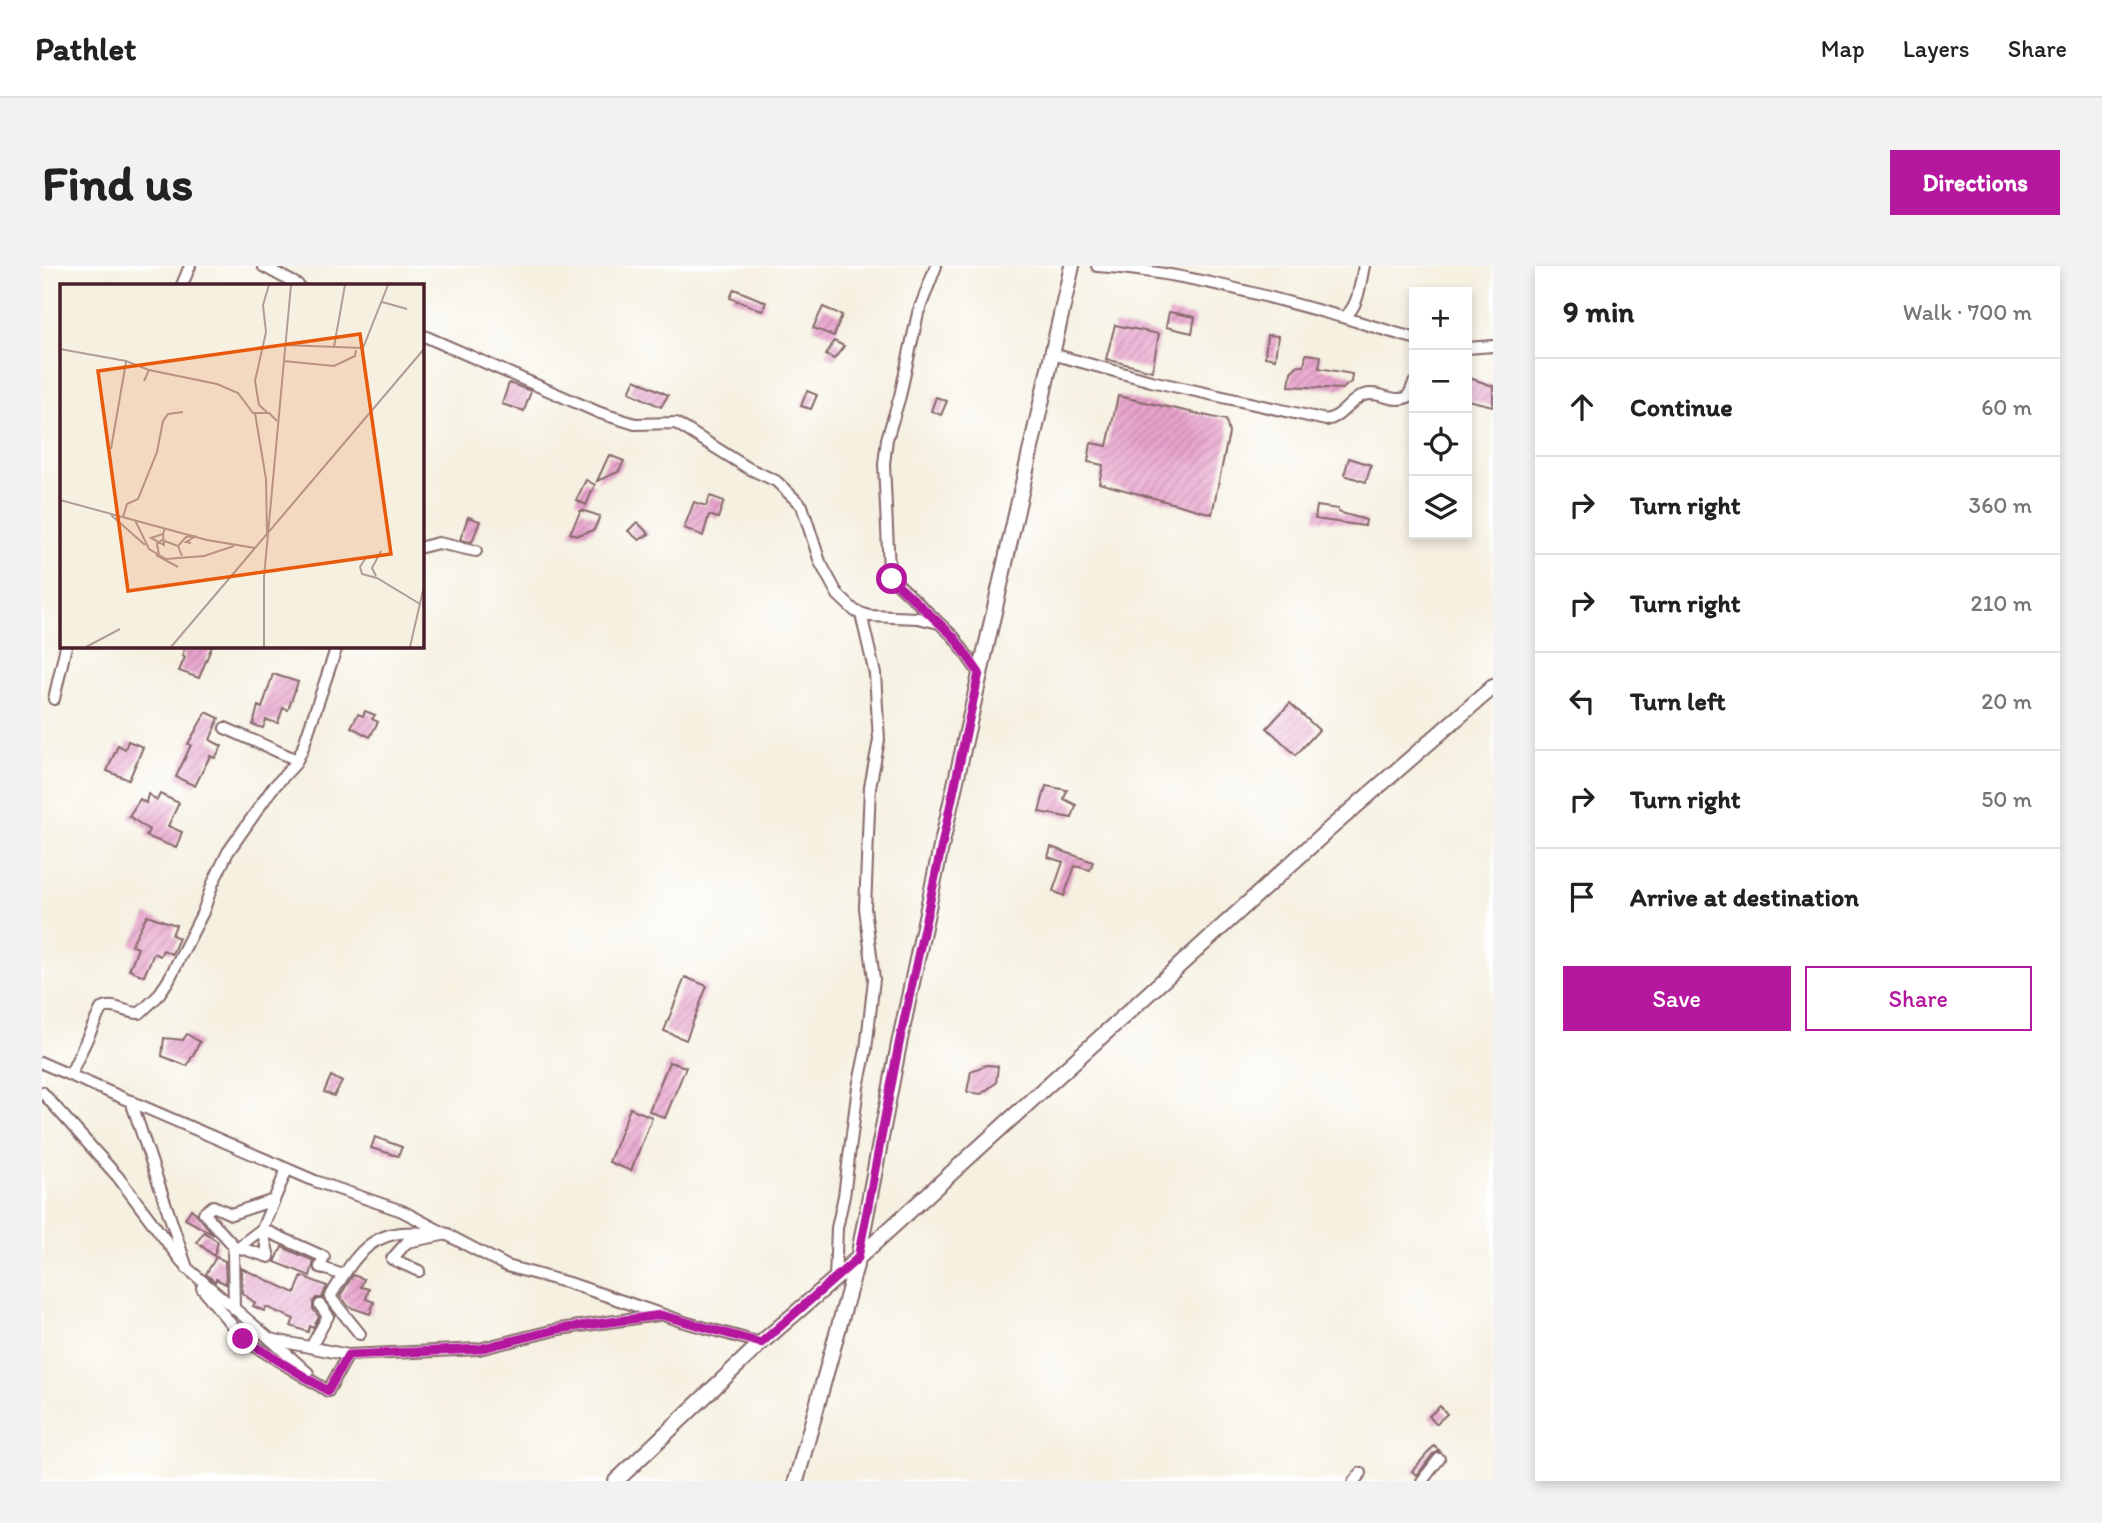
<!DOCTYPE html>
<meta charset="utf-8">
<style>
:root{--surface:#fff;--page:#f2f2f2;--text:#222;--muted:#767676;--line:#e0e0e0;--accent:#b5179e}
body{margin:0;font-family:Itim,sans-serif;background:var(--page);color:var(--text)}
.controls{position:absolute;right:21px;top:21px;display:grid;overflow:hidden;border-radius:0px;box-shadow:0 4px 10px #0003}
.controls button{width:63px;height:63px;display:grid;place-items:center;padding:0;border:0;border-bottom:2px solid var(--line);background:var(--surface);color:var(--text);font:35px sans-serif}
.stop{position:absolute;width:21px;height:21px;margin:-16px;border:5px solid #b5179e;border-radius:50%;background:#fff}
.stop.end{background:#b5179e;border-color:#fff;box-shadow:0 2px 7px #0008}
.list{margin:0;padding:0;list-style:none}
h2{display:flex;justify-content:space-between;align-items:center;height:91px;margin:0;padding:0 28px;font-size:30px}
h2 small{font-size:23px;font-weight:400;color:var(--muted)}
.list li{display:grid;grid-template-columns:46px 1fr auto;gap:21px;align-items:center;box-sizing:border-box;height:98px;padding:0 28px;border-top:2px solid var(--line)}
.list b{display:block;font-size:26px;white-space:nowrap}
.list em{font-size:23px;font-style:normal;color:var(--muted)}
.actions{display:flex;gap:14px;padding:21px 28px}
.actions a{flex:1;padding:16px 0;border:2px solid var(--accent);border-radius:0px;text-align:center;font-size:24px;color:var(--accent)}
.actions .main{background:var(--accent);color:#fff}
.icon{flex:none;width:38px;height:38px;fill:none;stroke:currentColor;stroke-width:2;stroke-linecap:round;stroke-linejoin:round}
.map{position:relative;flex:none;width:1451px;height:1215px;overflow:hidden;border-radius:0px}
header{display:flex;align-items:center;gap:42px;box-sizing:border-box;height:98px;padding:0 35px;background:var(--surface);border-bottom:2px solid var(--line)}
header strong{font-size:33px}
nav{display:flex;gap:38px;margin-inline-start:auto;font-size:24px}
.intro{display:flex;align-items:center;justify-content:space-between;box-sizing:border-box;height:168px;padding:0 42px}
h1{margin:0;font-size:49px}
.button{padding:18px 32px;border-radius:0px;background:var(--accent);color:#fff;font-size:24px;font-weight:700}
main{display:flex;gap:42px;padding:0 42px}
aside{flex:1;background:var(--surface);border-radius:0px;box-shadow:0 4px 10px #0003}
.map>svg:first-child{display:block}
</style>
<header>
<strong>Pathlet</strong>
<nav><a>Map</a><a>Layers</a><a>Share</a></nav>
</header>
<div class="intro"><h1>Find us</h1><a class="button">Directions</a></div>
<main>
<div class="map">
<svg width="1451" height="1215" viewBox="0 0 1451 1215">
<defs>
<pattern id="building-hatch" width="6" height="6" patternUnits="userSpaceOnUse" patternTransform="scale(1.75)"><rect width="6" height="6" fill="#e8a3cc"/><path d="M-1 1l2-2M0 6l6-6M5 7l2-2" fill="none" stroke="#be84a6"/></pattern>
</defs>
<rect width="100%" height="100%" fill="#fff"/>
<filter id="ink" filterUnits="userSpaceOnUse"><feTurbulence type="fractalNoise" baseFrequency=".0143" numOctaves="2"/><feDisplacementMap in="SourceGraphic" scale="14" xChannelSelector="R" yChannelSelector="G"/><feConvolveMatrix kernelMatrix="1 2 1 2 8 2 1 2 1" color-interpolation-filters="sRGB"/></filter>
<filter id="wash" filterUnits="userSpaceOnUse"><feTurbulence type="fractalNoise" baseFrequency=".00686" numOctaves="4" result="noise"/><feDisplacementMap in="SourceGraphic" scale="28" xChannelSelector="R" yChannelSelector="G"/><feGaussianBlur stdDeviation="1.57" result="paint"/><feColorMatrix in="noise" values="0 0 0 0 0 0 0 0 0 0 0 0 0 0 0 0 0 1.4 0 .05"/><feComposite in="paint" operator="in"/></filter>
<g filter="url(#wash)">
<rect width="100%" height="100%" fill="#f5f0e0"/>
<g id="blocks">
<g fill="url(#building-hatch)">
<path d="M692,23l32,13 -3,9 -33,-13z"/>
<path d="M781,41l19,8 -8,21 -21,-8z"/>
<path d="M1127,46l26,5 -3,16 -26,-6z"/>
<path d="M1073,59l44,9 -7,37 -46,-12z"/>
<path d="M1225,69l11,1 -3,23 -10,-2z"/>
<path d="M792,75l10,5 -10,13 -8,-4z"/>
<path d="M1264,88l15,2 -2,12 33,6 -1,8 -9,7 -53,-3 2,-14 7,-7 6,1z"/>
<path d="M1425,111l26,9v20l-26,-6z"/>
<path d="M593,113l33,16 -7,12 -32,-15z"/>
<path d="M467,117l22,8 -7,20 -22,-7z"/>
<path d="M765,125l10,4 -6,14 -10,-3z"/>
<path d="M1076,130l108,24 3,13 -17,81 -113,-31 4,-18 -15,-3 3,-19 16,3z"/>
<path d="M894,131l11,4 -6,14 -10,-4z"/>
<path d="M567,189l15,6 -6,11 -21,9z"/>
<path d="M1307,192l22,7 -5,17 -22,-7z"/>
<path d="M544,214l9,5 -9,20 -10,-5z"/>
<path d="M668,230l14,5 -6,17 -9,-3 -6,21 -19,-8 10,-26 12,4z"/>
<path d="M1275,240l21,3v3l28,8 -1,6 -50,-7z"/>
<path d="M539,244l19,6 -6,14 -16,5 -8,-2z"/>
<path d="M426,251l12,4 -8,21 -12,-2z"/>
<path d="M595,256l12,12 -10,6 -11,-9z"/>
<path d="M143,380h27l-13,32 -20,-7 6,-14 -3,-1z"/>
<path d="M231,408l25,8 -10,28 -5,-2 -5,15 -12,-3 -3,8 -10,-3 5,-19 4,2z"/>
<path d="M1248,437l29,27 -23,25 -29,-27z"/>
<path d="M323,445l10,4 -3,4 6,3 -8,15 -19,-10 7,-13 5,2z"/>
<path d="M164,446l13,6 -9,22 12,6 -7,12 -5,-2 -15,30 -19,-9 15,-32 -3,-1z"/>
<path d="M86,475l15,6 -14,33 -22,-9 11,-26 7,4z"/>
<path d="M1004,520l21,4 -3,9 12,6 -4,13 -33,-6z"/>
<path d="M106,528l9,6 3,-6 19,9 -11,23 14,6 -6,16 -30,-12 3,-6 -20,-14 11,-17 6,4z"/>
<path d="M1009,581l42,15 -3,8 -15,-4 -11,30 -11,-5 10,-29 -15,-5z"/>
<path d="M105,649l29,10 -4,10 7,3 -7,16 -9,-4 -3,6 -6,-3 -10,23 -15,-6 9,-22 -7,-3z"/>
<path d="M643,711l22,9 -21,54 -22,-9z"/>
<path d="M145,768l13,8 -13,24 -25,-10 2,-18 19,2z"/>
<path d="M627,796l17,5 -21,51 -16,-7z"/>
<path d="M945,799l11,1 -2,17 -15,11 -14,-2 4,-21z"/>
<path d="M289,810l11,6 -8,14 -10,-4z"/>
<path d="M588,842l22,9 -21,54 -22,-9z"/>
<path d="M333,871l27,10 -4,9 -27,-8z"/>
<path d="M149,943l5,4 18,22 -29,-16z"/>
<path d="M162,966l14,10 -4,14 -17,-14z"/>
<path d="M240,981l32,14 -4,15 -35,-14z"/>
<path d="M174,991l9,4 1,23 -10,-5 -1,3 -9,-8z"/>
<path d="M199,1002l54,25 7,-17 25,10 -5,12h-6l-3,4v7l6,8 -6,11 -3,-2 -2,6 -17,-6 3,-7 -28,-12 -2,4 -11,-5 2,-3 -13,-10z"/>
<path d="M311,1009l11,4 -3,8 8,2 -3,10 8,3 -4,12 -21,-7 -9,-11z"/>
<path d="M1398,1140l7,8 -11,10 -7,-8z"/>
<path d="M1392,1180l6,5 -7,3 -16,21 -5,-4z"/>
</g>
</g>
</g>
<g filter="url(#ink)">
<use href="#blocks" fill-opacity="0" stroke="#86686a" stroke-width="2"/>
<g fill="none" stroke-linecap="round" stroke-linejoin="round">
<defs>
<g id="minor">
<path d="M221,0l35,19"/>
<path d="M894,0l-18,47 -18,83 -13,43 -3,25 5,107 4,8 44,42"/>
<path d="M1055,0c82,5 165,29 245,51 24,7 48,15 72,21"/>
<path d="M140,19l8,-19"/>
<path d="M1302,51c15,-10 16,-34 20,-51"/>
<path d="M380,69l178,78 35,11 41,-1 72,45 28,13 26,25 18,56 18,33 17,16 14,5 49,2 21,5 15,14 25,36"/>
<path d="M1425,82l26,-2"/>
<path d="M1010,88l99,27 175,39c17,-3 22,-19 38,-25 15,-5 28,9 44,2l6,-14"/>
<path d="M380,281l16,-4 38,8"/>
<path d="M12,433l12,-53"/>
<path d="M183,462l72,32"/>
<path d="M0,797l273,118 87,30 105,55 65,18 112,38 77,21"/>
<path d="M28,809l31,-66c13,-7 25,5 39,4l17,-16 11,-16 35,-69 10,-29 15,-31 44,-63 23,-25 7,-14 35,-104"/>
<path d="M0,826l76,85 64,85"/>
<path d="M89,835l56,167 83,71 78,16 131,-6 80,-20 99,-14"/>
<path d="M232,934l-12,29 7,28 -35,-11 -30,-33 9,-7 18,8 43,-14 13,-31"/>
<path d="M793,1013l2,-51 7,-32 14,-109 8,-37 8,-71 -9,-71 5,-121 9,-47 -4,-66 -14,-60"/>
<path d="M160,1022l41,51 85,52"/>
<path d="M192,1042l-1,-57 29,-22 62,28 -4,10 23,8"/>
<path d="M318,1068l-30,-37c16,-26 32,-57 64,-63 16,-4 38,0 54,0l-41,8 -15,17 27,12"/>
<path d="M228,1073l38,34"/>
<path d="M269,1081l17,-31 -8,-11"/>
<path d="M286,1125l20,-36"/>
<path d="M1312,1215l7,-8"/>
<path d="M1380,1215l17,-22"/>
</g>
<g id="tertiary">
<path d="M574,1215l145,-138 74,-64 491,-447 167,-145"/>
<path d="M754,1215l62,-223 41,-214 42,-197 131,-581"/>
</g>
</defs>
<use href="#minor" stroke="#86686a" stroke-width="14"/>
<use href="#tertiary" stroke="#86686a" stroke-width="18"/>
<use href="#minor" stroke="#fff" stroke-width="10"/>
<use href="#tertiary" stroke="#fff" stroke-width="14"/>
</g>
</g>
<g fill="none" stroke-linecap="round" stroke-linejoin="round" filter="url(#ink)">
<path stroke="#b5179e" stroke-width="9" d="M201,1073l85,52 20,-36 131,-6 80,-20 102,-14 100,28 97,-85 41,-214 80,-371 -25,-36 -62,-58"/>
</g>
<g transform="translate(18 18)">
<rect width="364" height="364" fill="#f5f0e0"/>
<path fill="none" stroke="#b19c98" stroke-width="2" d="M322,18l25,7M224,61l79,3 25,-63M274,63l11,-62M0,65l66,12 23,9 -5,11M223,77l51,5 21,-10 1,-6M89,86l68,14 21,9 15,20h16l8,8M207,128l-8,-7 -4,-24 11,-49 -3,-27 6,-20M195,129l11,66 1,55M51,165l15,-87M0,216l147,40 48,8M51,231l34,30M63,233l4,-13 11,-5 19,-47 6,-31 5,-7 15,-2M75,236l14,29 17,10 38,-3 30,-10M103,250l1,11 -13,-7 12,-4 2,-6M118,262l8,-9 10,-1 -10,6 5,1M96,271l22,12M99,271l-2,-11 5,-4 16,6 4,10M307,272l-7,11 2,7 15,4 43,26M316,292l-4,-8 9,-17M26,363l34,-18M111,363l253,-298M204,363v-70l27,-292M350,363l14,-61"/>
<path fill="#e8590c" fill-opacity="0.15" stroke="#e8590c" stroke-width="3.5" d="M300,50l31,220 -263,37 -30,-220z"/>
<rect width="364" height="364" fill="none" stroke="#4a1f2b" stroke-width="3.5"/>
</g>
</svg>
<div class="controls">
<button>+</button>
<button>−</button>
<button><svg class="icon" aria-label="locate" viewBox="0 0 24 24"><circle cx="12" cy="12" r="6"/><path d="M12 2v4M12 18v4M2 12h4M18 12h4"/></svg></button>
<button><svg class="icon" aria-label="layers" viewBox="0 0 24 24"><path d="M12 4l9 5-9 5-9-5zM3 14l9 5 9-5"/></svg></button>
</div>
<div class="stop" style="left:850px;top:313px"></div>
<div class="stop end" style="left:201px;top:1073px"></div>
</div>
<aside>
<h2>9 min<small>Walk · 700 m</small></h2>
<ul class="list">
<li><svg class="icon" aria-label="ahead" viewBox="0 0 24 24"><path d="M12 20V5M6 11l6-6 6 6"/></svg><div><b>Continue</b></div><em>60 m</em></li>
<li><svg class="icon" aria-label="right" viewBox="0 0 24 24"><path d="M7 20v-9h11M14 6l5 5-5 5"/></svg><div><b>Turn right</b></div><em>360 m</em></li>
<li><svg class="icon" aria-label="right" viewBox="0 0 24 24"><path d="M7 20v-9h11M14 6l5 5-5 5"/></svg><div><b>Turn right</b></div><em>210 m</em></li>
<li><svg class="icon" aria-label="left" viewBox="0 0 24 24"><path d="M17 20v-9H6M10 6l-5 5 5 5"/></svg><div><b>Turn left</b></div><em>20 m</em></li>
<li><svg class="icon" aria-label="right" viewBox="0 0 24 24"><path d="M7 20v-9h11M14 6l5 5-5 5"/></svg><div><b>Turn right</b></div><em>50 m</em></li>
<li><svg class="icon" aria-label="arrive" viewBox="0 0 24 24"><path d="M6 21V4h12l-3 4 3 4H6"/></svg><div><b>Arrive at destination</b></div></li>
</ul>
<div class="actions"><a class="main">Save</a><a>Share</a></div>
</aside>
</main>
